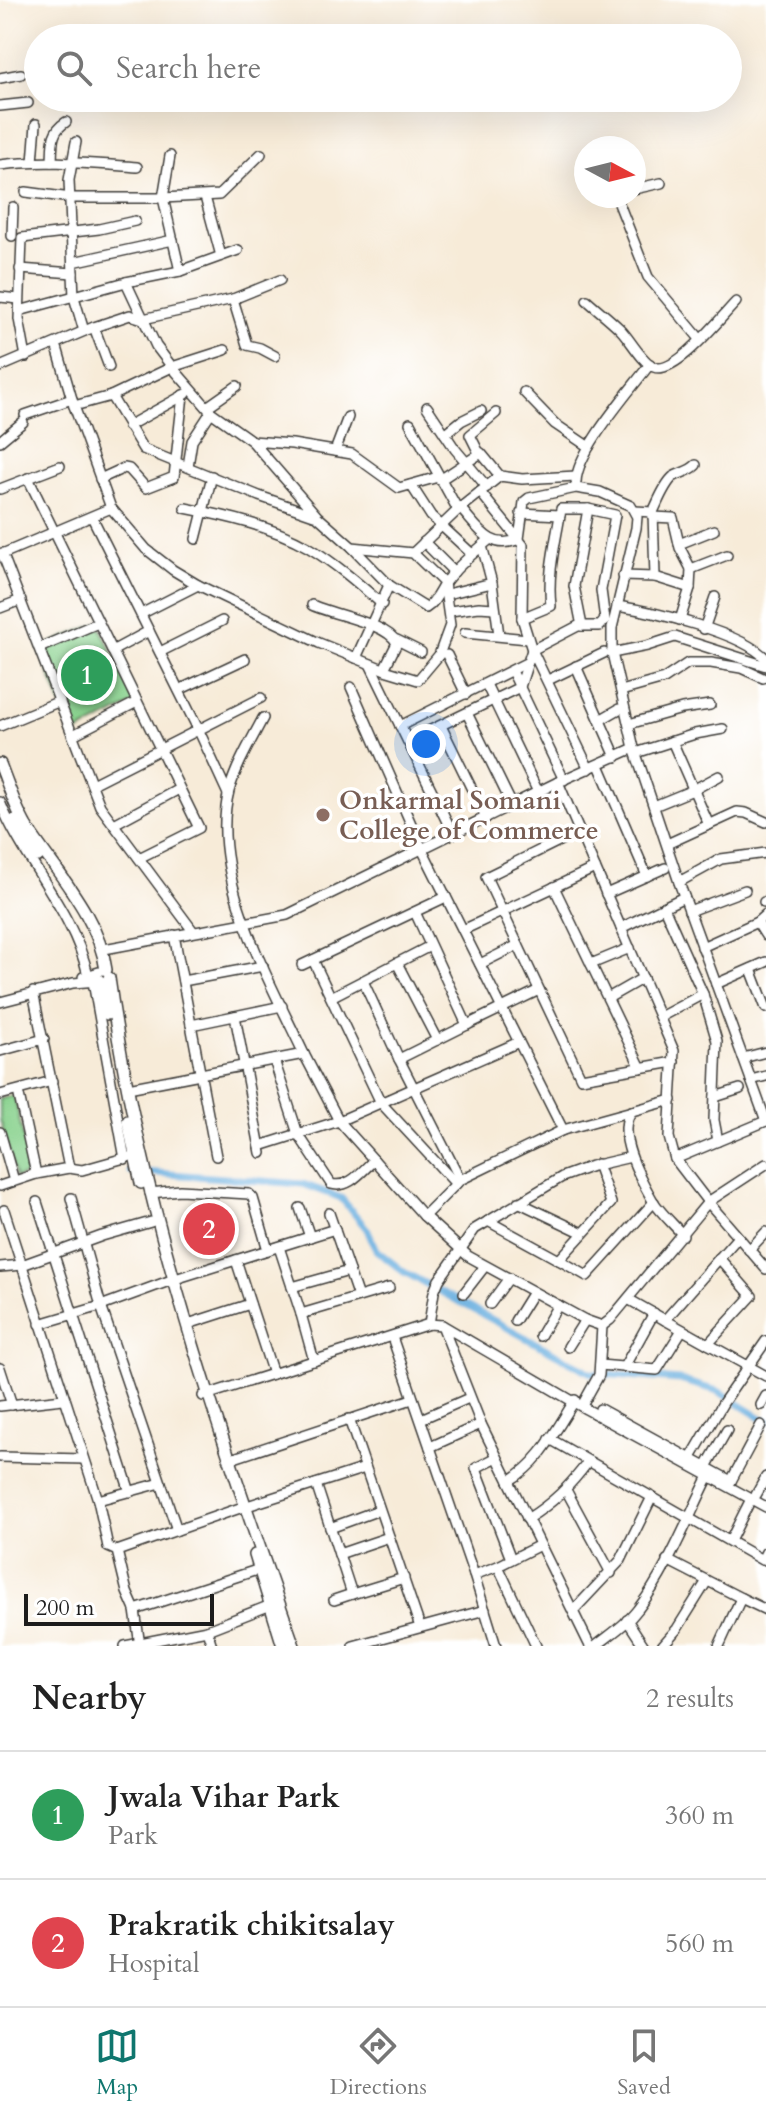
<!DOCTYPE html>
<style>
:root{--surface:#fff;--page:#f2f2f2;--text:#222;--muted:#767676;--line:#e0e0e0;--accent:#0f766e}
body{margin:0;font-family:Cardo,serif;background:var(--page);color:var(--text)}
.compass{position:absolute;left:574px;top:136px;width:72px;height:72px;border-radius:50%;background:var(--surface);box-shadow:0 8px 32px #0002;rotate:97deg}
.scale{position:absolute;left:24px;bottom:20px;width:190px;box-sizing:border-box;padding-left:8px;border:4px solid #1c1c1c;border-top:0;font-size:22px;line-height:28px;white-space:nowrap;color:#1c1c1c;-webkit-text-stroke:6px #fff;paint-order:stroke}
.you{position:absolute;left:426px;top:744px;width:28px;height:28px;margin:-20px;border:6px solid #fff;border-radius:50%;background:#1a73e8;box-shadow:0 0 0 12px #1a73e833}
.badge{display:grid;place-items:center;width:52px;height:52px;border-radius:50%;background:var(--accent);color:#fff;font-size:26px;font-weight:700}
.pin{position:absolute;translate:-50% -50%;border:4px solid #fff;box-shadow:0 2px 8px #0006}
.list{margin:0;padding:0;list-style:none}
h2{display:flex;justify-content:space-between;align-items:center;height:104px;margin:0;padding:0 32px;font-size:34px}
h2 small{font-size:26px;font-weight:400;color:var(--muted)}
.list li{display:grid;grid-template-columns:52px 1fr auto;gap:24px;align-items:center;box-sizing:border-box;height:128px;padding:0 32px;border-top:2px solid var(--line)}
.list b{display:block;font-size:30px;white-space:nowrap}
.list p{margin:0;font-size:26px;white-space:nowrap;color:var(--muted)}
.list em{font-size:26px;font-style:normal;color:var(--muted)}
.icon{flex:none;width:44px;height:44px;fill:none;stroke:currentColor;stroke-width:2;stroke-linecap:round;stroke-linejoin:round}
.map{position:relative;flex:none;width:766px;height:1646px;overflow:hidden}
.search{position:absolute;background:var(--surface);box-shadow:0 8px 32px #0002;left:24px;right:24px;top:24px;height:88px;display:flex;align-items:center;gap:20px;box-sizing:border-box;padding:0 28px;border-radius:44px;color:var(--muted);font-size:30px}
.sheet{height:360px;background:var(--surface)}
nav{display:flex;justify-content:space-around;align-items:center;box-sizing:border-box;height:112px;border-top:2px solid var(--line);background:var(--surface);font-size:22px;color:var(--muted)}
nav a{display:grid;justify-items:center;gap:4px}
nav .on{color:var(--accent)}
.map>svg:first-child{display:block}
</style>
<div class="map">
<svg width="766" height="1646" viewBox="0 0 766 1646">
<rect width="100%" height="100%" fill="#fff"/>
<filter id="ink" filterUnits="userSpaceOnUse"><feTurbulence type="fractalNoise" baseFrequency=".0125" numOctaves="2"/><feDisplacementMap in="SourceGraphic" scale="16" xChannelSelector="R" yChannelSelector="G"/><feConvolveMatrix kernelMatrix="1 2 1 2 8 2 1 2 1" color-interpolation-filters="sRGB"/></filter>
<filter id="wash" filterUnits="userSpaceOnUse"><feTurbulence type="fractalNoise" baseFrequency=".006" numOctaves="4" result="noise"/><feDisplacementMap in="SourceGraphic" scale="32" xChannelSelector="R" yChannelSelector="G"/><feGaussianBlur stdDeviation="1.8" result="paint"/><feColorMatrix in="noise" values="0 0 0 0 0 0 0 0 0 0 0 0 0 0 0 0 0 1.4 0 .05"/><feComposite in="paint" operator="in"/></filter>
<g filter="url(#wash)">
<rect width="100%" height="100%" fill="#f7ebd8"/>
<g fill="#89d28e" stroke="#527755" stroke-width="2">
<path d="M98,623l39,79 -64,33 -34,-87z"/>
<path d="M14,1095l17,78 -15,5 -16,-59v-20z"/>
</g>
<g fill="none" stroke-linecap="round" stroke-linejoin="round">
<path stroke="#69afdf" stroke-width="7" d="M130,1171l173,13 38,14 26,31 9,21 28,22 187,101 88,7 39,11 48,30"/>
</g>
</g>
<g filter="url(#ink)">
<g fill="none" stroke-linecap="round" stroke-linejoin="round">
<defs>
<g id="minor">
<path d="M0,78l21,-4"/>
<path d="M0,106l28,-3"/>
<path d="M76,142l-7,38 5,117 10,34"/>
<path d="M170,156l-7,42 56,-3 42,-41"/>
<path d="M33,162l3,-38"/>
<path d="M52,162c1,-17 -2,-30 14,-40"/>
<path d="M0,165c45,-6 92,-1 137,2"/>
<path d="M634,189l27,-6"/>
<path d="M616,196l32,81 52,62"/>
<path d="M205,197l16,59"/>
<path d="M12,236l1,-29"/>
<path d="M73,262l100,-22"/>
<path d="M20,269l53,4"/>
<path d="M180,271l58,-21"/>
<path d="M0,297l19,2"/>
<path d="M233,299l47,-19"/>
<path d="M587,300c11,10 23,19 33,29 11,11 21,32 34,38 21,9 68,-51 82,-65"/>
<path d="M19,311l107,-29"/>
<path d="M94,327l15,40"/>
<path d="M56,344l18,62 37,-10"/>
<path d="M225,350l-53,17 -61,29 32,53 116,47 55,19"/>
<path d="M26,357l-7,-38 3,-81 77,-9 36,-8"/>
<path d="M0,367l94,-40 36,-12 13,4 90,-20 14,46 13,3 15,8"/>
<path d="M524,392l31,32 34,23"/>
<path d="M74,406l37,102"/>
<path d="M207,407l30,-21"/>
<path d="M427,407l28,42 32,38"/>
<path d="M25,415l47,-16"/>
<path d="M410,423l48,87"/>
<path d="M128,426l58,-32"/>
<path d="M445,434l16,-13 20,-10"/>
<path d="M0,441l23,-19"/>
<path d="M252,441l40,3 60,10 47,34 39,-11"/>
<path d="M335,451l13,-34"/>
<path d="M479,453l-9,-18 26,-22"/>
<path d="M188,466l4,-25 19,-29"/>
<path d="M28,478l171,350 -60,30"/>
<path d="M100,479l24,-11 5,1 17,19 28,-11 9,-82"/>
<path d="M440,480l41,-27 19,23"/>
<path d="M576,482c1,-32 54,-91 74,-118"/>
<path d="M411,485l20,31 41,38"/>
<path d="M0,489l60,-23"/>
<path d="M480,492l43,53 -1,73 10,32 57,119"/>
<path d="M185,508c41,8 86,18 123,39 27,16 51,37 74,57"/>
<path d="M460,508c18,19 30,44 59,31l5,-37 5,-4 47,-10 24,4 31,14 6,11 -1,11 -24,100v25l22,95 47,140 85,233"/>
<path d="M635,511l18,1c5,-10 11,-27 20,-35 8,-5 16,-5 23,-12"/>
<path d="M653,512l2,65"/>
<path d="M521,513l39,2"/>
<path d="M92,517l107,214 29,63"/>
<path d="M653,517l20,1 7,30 11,21 -1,19 -10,32"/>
<path d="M196,539l16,-63"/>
<path d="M424,542l30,30"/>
<path d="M679,544l35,-14"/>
<path d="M482,546l10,37 7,52"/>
<path d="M352,547l37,38 37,23c10,-6 13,-17 20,-27 12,-16 28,-28 44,-42"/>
<path d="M2,553l98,253 93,125"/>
<path d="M413,553l47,-45 40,-32 22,3 54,-3"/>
<path d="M0,555l111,-47 35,41 27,21 25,15 121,58 69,28 30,9 21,-25 11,-30 -6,-42 -31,-30 -61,-6 -35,-31 -65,-75 -41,-29 -39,-45 -16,-21 -30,-64 54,-11 -17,-73h-92l-45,-6"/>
<path d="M691,569l36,-14"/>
<path d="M623,576l32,1 35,11"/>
<path d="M447,594l45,-11"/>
<path d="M312,605c21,10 75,18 85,38l-13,26"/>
<path d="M617,606c34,5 127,27 149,53"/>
<path d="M0,608l21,-8"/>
<path d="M450,611l29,-4 15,1"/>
<path d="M141,614l57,-29"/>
<path d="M582,626l-8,-40 14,-77"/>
<path d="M704,629l11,-32"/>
<path d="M465,633l63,6"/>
<path d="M397,640l24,12"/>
<path d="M39,648l59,-25"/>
<path d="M112,651l37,-20"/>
<path d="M160,652l62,-31"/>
<path d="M612,653l35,-7 28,-9 91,29"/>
<path d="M447,655l19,39"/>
<path d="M356,658l33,-73"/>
<path d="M370,664l83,170"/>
<path d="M576,666l40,91"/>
<path d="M512,671l52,109"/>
<path d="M548,680l56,-27"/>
<path d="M486,684l52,108"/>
<path d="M351,687l71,162 141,281 -103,50 -36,36 -85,-95 180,-79"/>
<path d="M179,690l66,-31"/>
<path d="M621,691l43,-12 24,-16h23l30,5 22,10"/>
<path d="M467,713l45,92"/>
<path d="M600,720l19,-11"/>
<path d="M629,724l53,-15 28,-4"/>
<path d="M0,726l60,-25"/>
<path d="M400,726l128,-64 4,-12 46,-24h22l5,-6 -4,-30 14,-75 -27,-6h-27c-5,33 -14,63 -10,97l-29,12"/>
<path d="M441,726l45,92"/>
<path d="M73,735l64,-33"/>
<path d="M408,741l112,-54 8,-25"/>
<path d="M672,741l37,84"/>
<path d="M636,753l59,-19 28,-5"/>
<path d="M599,765l48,111"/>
<path d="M558,782l116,269 -5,86 6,22"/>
<path d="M92,784l169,-86"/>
<path d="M0,802c24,60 73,108 88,173"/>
<path d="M654,806l39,-16 26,-14"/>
<path d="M114,824l65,-35"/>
<path d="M579,831l-93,46 95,201 93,-16"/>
<path d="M667,844l70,-32 9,1 20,9"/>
<path d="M679,882l42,-23 45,-6"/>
<path d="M554,887l87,181"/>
<path d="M606,894l59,-26"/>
<path d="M764,902h2"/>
<path d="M689,911l56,-21"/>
<path d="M415,912l52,113 -68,34 58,114 -1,11"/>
<path d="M757,922l9,14"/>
<path d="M621,928l63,-31"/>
<path d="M463,930l132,-62"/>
<path d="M174,935l42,221"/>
<path d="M702,947l55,-25 9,-8"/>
<path d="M104,949l183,-34 271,-133 76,-34"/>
<path d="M313,960l68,143 75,81"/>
<path d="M397,963l40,77"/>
<path d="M480,964l38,-19"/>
<path d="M591,964l39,-16"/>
<path d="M302,965l144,-68"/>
<path d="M751,969l15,39"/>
<path d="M83,977l16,-5"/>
<path d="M183,981l80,-15"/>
<path d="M363,981l36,78"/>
<path d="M93,982l32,177"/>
<path d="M716,984l50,-22"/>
<path d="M33,992l36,176"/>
<path d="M703,994l14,47 -3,79 4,21"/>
<path d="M331,997l99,-51"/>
<path d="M608,998l35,-20"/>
<path d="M0,1002l73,-19 25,-2"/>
<path d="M235,1016l26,137"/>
<path d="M660,1017l43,-23 -39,-87"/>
<path d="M191,1025l91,-19"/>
<path d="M467,1025l72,-35"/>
<path d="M0,1051l44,-12"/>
<path d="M743,1058l23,-6"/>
<path d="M274,1060l24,74 33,50c18,5 30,-12 43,-24"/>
<path d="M751,1080l15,-4"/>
<path d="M128,1088l176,-34c-34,-73 -96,-180 -75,-263 7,-25 22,-50 34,-73"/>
<path d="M18,1091l18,83"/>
<path d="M0,1095l52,-14"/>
<path d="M715,1097l25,-8"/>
<path d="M632,1111c-18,21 9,69 21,90 8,12 20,23 30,34"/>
<path d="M563,1130l109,-30"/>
<path d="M0,1132l14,49"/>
<path d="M260,1146l79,-25 -35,-67"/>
<path d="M766,1164l-58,38 58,67"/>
<path d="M0,1186l36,-12 33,-6 13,2 46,-13"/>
<path d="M150,1193l30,-3 69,4 4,4 15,52"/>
<path d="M71,1198l30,108 76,224"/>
<path d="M37,1202l93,290"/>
<path d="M518,1202l65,31"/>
<path d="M300,1208l10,29"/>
<path d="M4,1210l94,290 10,47 9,4 10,41 8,18 5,36"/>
<path d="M329,1213l29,84"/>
<path d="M424,1216l44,40 117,64 17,6 8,-6 98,-118 -33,-43 91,-38"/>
<path d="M488,1221l71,39 52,-57 -14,-39"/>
<path d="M279,1247l22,67"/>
<path d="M749,1250l17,-18"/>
<path d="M236,1260l37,114"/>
<path d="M559,1260l28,16 67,-74"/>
<path d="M0,1267l22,-2 80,-29 49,-14"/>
<path d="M175,1279l160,-50"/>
<path d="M292,1287l57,-16"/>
<path d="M464,1293l21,-27"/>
<path d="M628,1299l37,21 73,-83"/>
<path d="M490,1304l19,-26"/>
<path d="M665,1320l43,24 44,-48 -33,-38"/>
<path d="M515,1321l18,-29"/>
<path d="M40,1324l61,-18 68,-25"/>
<path d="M188,1324l62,-20"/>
<path d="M429,1324l5,-32 5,-12 36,-51 87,-52 30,-11 39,-9"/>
<path d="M442,1325l39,99 109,222"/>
<path d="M540,1336l18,-31"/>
<path d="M392,1337l82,238 22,71"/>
<path d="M708,1344l58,32"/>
<path d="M568,1347l17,-27"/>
<path d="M314,1361l-13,-47 88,-26"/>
<path d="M600,1365l57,5 25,-40"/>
<path d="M624,1367l30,-54"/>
<path d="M0,1368l12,37"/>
<path d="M203,1396l226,-72 13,1 144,84 180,98"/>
<path d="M584,1402l15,-27 3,-49"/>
<path d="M761,1405l5,-9"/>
<path d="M0,1406l63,-7"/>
<path d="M600,1409l131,72"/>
<path d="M349,1419l71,208"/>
<path d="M421,1419l48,-21"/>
<path d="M550,1439l212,121 4,-8"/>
<path d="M430,1447l51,-23"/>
<path d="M0,1457l84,2"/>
<path d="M497,1457l-21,11 35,91"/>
<path d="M231,1459l181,-60"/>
<path d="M688,1463l35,-60 43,-62"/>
<path d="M706,1467l21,-37"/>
<path d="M509,1481c32,-19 46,-50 66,-81"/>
<path d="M731,1481l30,-56"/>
<path d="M316,1484l36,110 52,-16"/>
<path d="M566,1490l45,83"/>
<path d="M756,1495l10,-18"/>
<path d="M98,1500l63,-17"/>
<path d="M247,1506l118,-38"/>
<path d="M527,1519c26,-16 43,-33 61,-57"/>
<path d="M330,1528l49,-18"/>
<path d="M730,1541l21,-42"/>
<path d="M117,1551l123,-43"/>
<path d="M339,1554l50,-17"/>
<path d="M667,1560l74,38"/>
<path d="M498,1566l42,-21"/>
<path d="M474,1575l24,-9 38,80"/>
<path d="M334,1600l18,-6"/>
<path d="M135,1610l125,-41"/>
<path d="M573,1611l48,-51 31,-63"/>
<path d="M627,1620l17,26"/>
<path d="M207,1630l5,16"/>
<path d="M125,1646l82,-16 69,-27"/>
<path d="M353,1646l132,-36"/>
<path d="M596,1646c15,-12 31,-22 42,-37 30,-39 49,-89 71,-133"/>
<path d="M662,1646l15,-17 30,-48"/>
<path d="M719,1646l22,-48 25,12"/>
</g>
<g id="major">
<path d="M0,764c8,20 15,43 26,62 29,45 73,90 80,144"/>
<path d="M15,820l23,36"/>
<path d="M109,978c31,229 109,451 185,668"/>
<path d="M100,981l7,33"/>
<path d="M128,1121l13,62"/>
<path d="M255,1555l28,91"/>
</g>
</defs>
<use href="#minor" stroke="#3d3b38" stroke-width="12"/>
<use href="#major" stroke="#3d3b38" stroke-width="14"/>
<use href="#minor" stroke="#fff" stroke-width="9"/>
<use href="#major" stroke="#fff" stroke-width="11"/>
</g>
</g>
<circle fill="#8d6e63" stroke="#fff" stroke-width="3" cx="323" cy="815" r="8"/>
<g text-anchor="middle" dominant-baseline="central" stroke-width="7" stroke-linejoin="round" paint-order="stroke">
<g font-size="26" font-weight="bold" fill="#785e54" stroke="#fff" text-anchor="start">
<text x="339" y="800">Onkarmal Somani<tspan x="339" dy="30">College of Commerce</tspan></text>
</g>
</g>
</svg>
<svg class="compass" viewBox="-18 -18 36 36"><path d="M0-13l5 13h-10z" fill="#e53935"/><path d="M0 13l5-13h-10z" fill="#767676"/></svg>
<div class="scale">200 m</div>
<div class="you"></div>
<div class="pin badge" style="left:87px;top:675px;background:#2e9e5b">1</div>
<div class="pin badge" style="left:209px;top:1229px;background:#e0444e">2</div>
<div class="search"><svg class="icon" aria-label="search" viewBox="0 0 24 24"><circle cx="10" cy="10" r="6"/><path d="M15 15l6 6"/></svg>Search here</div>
</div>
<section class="sheet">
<h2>Nearby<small>2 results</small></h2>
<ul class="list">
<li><span class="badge" style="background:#2e9e5b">1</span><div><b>Jwala Vihar Park</b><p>Park</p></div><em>360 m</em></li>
<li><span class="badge" style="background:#e0444e">2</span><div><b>Prakratik chikitsalay</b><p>Hospital</p></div><em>560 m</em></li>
</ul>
</section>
<nav>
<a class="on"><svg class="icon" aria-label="map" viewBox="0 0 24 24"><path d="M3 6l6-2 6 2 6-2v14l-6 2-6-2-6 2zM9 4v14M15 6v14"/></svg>Map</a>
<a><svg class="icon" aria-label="directions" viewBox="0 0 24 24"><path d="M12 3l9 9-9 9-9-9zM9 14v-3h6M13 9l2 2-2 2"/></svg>Directions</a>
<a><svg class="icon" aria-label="saved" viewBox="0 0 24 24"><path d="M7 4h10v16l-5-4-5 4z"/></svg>Saved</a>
</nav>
